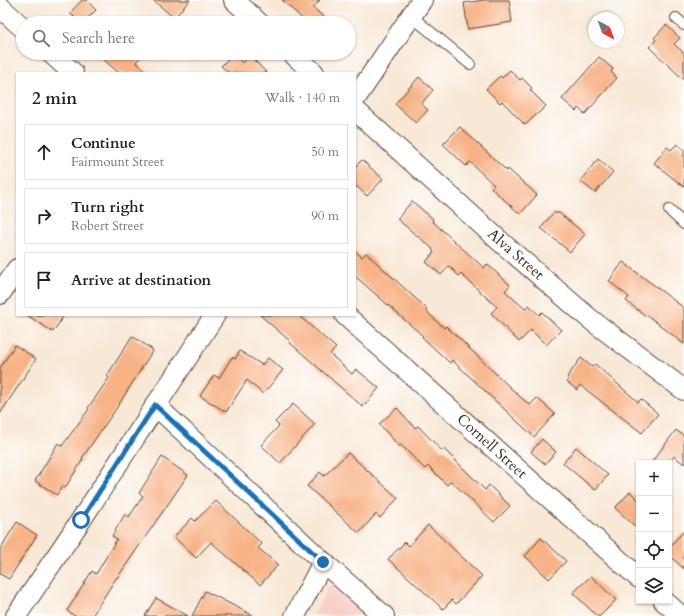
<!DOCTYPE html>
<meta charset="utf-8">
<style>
:root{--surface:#fff;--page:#f6f6f6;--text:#222;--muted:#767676;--line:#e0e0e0}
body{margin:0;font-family:Cardo,serif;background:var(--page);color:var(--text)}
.controls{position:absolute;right:12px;bottom:12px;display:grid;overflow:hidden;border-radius:0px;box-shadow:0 1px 3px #0004}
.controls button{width:36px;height:36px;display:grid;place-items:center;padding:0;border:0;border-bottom:1px solid var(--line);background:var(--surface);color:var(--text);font:20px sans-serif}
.compass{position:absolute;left:588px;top:12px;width:36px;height:36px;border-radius:50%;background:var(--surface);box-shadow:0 1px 3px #0004;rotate:139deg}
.stop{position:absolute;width:12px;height:12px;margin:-9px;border:3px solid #1f6fb2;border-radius:50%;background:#fff}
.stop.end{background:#1f6fb2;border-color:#fff;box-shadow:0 1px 4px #0008}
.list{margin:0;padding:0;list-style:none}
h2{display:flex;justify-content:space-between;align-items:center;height:52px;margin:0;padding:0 16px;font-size:17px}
h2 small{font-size:13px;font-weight:400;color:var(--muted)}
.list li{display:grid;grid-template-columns:26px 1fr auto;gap:12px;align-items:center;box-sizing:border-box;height:56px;margin:0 8px 8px;padding:0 8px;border:1px solid var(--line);border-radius:0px}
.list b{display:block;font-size:15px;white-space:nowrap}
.list p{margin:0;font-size:13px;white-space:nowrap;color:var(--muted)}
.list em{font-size:13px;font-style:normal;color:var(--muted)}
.icon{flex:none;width:22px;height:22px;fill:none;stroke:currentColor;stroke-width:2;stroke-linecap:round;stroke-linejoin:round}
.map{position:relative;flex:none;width:684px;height:616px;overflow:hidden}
.search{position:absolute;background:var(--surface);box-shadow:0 1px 3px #0004;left:16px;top:16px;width:340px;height:44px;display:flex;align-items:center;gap:10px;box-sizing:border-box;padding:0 14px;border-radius:22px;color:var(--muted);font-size:15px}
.panel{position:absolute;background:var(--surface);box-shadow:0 1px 3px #0004;left:16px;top:72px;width:340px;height:244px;border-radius:0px}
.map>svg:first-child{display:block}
</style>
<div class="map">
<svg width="684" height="616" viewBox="0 0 684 616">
<rect width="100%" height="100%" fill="#fff"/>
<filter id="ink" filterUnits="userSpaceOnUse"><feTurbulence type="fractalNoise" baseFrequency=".025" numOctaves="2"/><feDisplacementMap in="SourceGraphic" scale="8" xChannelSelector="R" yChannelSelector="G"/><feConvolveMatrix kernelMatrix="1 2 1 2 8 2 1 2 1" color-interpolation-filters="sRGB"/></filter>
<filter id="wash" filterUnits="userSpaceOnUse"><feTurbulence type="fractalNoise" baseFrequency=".012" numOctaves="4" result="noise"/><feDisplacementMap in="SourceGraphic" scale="16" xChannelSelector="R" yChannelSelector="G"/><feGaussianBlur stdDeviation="0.9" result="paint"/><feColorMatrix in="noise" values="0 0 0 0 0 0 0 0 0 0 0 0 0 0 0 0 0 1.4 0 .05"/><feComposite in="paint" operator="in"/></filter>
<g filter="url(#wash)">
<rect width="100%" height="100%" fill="#f8e8d6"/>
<path fill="#f7d1c8" d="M330,583l37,33h-54z"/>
<g id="blocks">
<g fill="#f7b285">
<path d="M82,0h4l10,10 -13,13h-2l-11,-10z"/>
<path d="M153,0h37l-16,18z"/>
<path d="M282,0h38l-7,8 18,15h-24z"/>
<path d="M484,0h25l3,22 -44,7 -4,-26z"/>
<path d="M666,25l14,13 -6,6 10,9v27l-35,-33 7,-7 -2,-2z"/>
<path d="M96,53h48l-8,9 12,11h-29z"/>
<path d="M233,54l10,9 7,-7 17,17h-38l-8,-7z"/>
<path d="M599,57l14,12 -2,3 6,6 -32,36 -7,-6 -2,3 -14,-12z"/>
<path d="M510,70l10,10 2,-2 10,10 -2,2 16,16 -21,19 -23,-24 -2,2 -14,-14 14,-13 2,2z"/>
<path d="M419,77l14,13 -12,14 7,6 -12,13 -21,-19z"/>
<path d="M460,127l47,44 1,-2 29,26 -17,19 -29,-26 3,-3 -24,-23 -4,4 -23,-22z"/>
<path d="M677,144l7,6v37l-30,-24 13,-16 4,3z"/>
<path d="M598,159l15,13 -18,21 -15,-12z"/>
<path d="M362,160l21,19 -16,17 -12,-11v-18z"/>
<path d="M412,201l21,18 -1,2 52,47 3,-4 23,21 -5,6 20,18 4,-4 10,10 3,-3 19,18 -15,15 -15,-15 -12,12 -28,-29 6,-6 -36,-33 -2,2 -10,-10 -8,9 -15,-13 8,-10 -2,-2 1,-1 -36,-30z"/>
<path d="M553,213h6l26,21 -15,18 -29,-24z"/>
<path d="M355,251l7,6 4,-4 61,56 -1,2 18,17 2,-2 73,70 11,9 7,-7 18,16 -21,23 -82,-77 -2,3 -28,-26 1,-1 -68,-60z"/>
<path d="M623,262l61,46v36l-37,-29 -1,1 -20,-15 3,-4 -20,-16z"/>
<path d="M27,315h37l-11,17z"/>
<path d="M260,315h38l38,33 -6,6 22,20 4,-5 23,19 -16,19 -74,-65 1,-1z"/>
<path d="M132,336l21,14 -37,59 -34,49 1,1 -18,29 -3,-2 -5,9 -22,-14 23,-38 4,3 27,-37 -1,-1 21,-30 -2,-2z"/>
<path d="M15,345l21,14 -36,55v-46z"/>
<path d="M240,351l22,14 6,-7 15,12 -20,24 -16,-14 -21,32 -26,-16 14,-21 5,3 13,-21 3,2z"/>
<path d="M581,358l11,9 3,-3 43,38 3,-3 17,15 -16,19 -62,-48 -3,5 -10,-8 2,-3 -2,-2z"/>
<path d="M293,404l22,20 -35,39 -19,-18 18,-19 -4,-4z"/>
<path d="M397,408l18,20 3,-2 24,25 2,-2 41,41 4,-5 21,21 -16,16 -43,-41 -4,4 -19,-19 -3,3 -24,-24 -2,1 -20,-22z"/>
<path d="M676,430l8,6v28l-10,-8 -5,7h-18z"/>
<path d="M542,439l14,13 -11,12 -14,-12z"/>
<path d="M576,447l32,28 -13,15 -32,-27z"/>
<path d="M348,453l50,45 -18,20 -4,-4 -17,19 -52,-47 13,-14 4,4z"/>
<path d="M162,457l26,18 -71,103h-1l-24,38h-17l-8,-5 25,-40 4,3 21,-35 -5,-3 13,-22 4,3 14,-21 -4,-3z"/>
<path d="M630,492l9,8v30l-24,-22z"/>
<path d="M216,501l46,43 -4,4 20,17 -18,20 -49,-43 -15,16 -22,-21 18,-19 3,3z"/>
<path d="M17,522l20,13 -28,44 -9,-5v-25z"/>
<path d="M428,525l54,51 -26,28 -4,-4 -9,9 -55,-50 17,-17 4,4z"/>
<path d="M684,531v38l-15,-14v-8z"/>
<path d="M541,538l25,23 -17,18 -24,-23z"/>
<path d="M591,576l25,24 -16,16h-3l-24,-23z"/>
<path d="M205,591l49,25h-62z"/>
<path d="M156,598l32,18h-43z"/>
</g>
</g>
</g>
<g filter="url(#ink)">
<use href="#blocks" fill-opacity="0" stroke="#57463a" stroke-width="1"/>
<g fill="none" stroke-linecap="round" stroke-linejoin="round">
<defs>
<g id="lane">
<path d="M411,16l59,48"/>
<path d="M676,18l8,7"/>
<path d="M669,210l15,14"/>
</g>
<g id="street">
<path d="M234,0l25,23"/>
<path d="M0,7l23,21"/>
<path d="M51,53l22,20"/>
<path d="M292,53l22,20"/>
<path d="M355,99l67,-99"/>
<path d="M355,110l147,133 88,76 94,71"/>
<path d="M0,294l17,-25"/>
<path d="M345,315l294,263"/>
<path d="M155,405l168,157 61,54"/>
<path d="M664,601l17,15"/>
<path d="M16,616l65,-96 134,-205"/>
<path d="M295,616l28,-54"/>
</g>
</defs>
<use href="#lane" stroke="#57463a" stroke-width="12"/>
<use href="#street" stroke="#57463a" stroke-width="22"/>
<use href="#lane" stroke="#fff" stroke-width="10"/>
<use href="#street" stroke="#fff" stroke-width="20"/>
</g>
</g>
<g fill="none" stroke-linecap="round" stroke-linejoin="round" filter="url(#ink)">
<path stroke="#1f6fb2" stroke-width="5" d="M81,520l74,-115 168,157"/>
</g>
<g text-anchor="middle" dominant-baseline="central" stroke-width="3" stroke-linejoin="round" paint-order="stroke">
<g font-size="15" fill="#3b2a1e" stroke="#fff">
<text transform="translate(516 254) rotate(41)">Alva Street</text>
<text transform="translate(492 446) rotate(42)">Cornell Street</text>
</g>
</g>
</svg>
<div class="controls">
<button>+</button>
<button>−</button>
<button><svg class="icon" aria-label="locate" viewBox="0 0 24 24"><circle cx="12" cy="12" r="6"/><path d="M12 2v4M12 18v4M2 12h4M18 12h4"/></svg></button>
<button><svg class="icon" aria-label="layers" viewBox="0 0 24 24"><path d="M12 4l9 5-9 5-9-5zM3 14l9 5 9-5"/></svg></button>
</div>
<svg class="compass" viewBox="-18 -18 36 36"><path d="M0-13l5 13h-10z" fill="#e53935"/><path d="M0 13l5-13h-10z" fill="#767676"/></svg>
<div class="stop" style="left:81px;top:520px"></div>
<div class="stop end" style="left:323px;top:562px"></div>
<div class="search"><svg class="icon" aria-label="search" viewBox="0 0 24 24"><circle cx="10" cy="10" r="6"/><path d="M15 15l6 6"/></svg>Search here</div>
<section class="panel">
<h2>2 min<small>Walk · 140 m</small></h2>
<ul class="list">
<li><svg class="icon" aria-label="ahead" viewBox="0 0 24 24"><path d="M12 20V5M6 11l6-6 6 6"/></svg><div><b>Continue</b><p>Fairmount Street</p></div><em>50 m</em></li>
<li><svg class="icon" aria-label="right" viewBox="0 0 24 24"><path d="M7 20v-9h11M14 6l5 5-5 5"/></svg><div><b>Turn right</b><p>Robert Street</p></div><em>90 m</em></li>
<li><svg class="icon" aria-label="arrive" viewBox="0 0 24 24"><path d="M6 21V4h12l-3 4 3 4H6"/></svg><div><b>Arrive at destination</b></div></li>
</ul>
</section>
</div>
